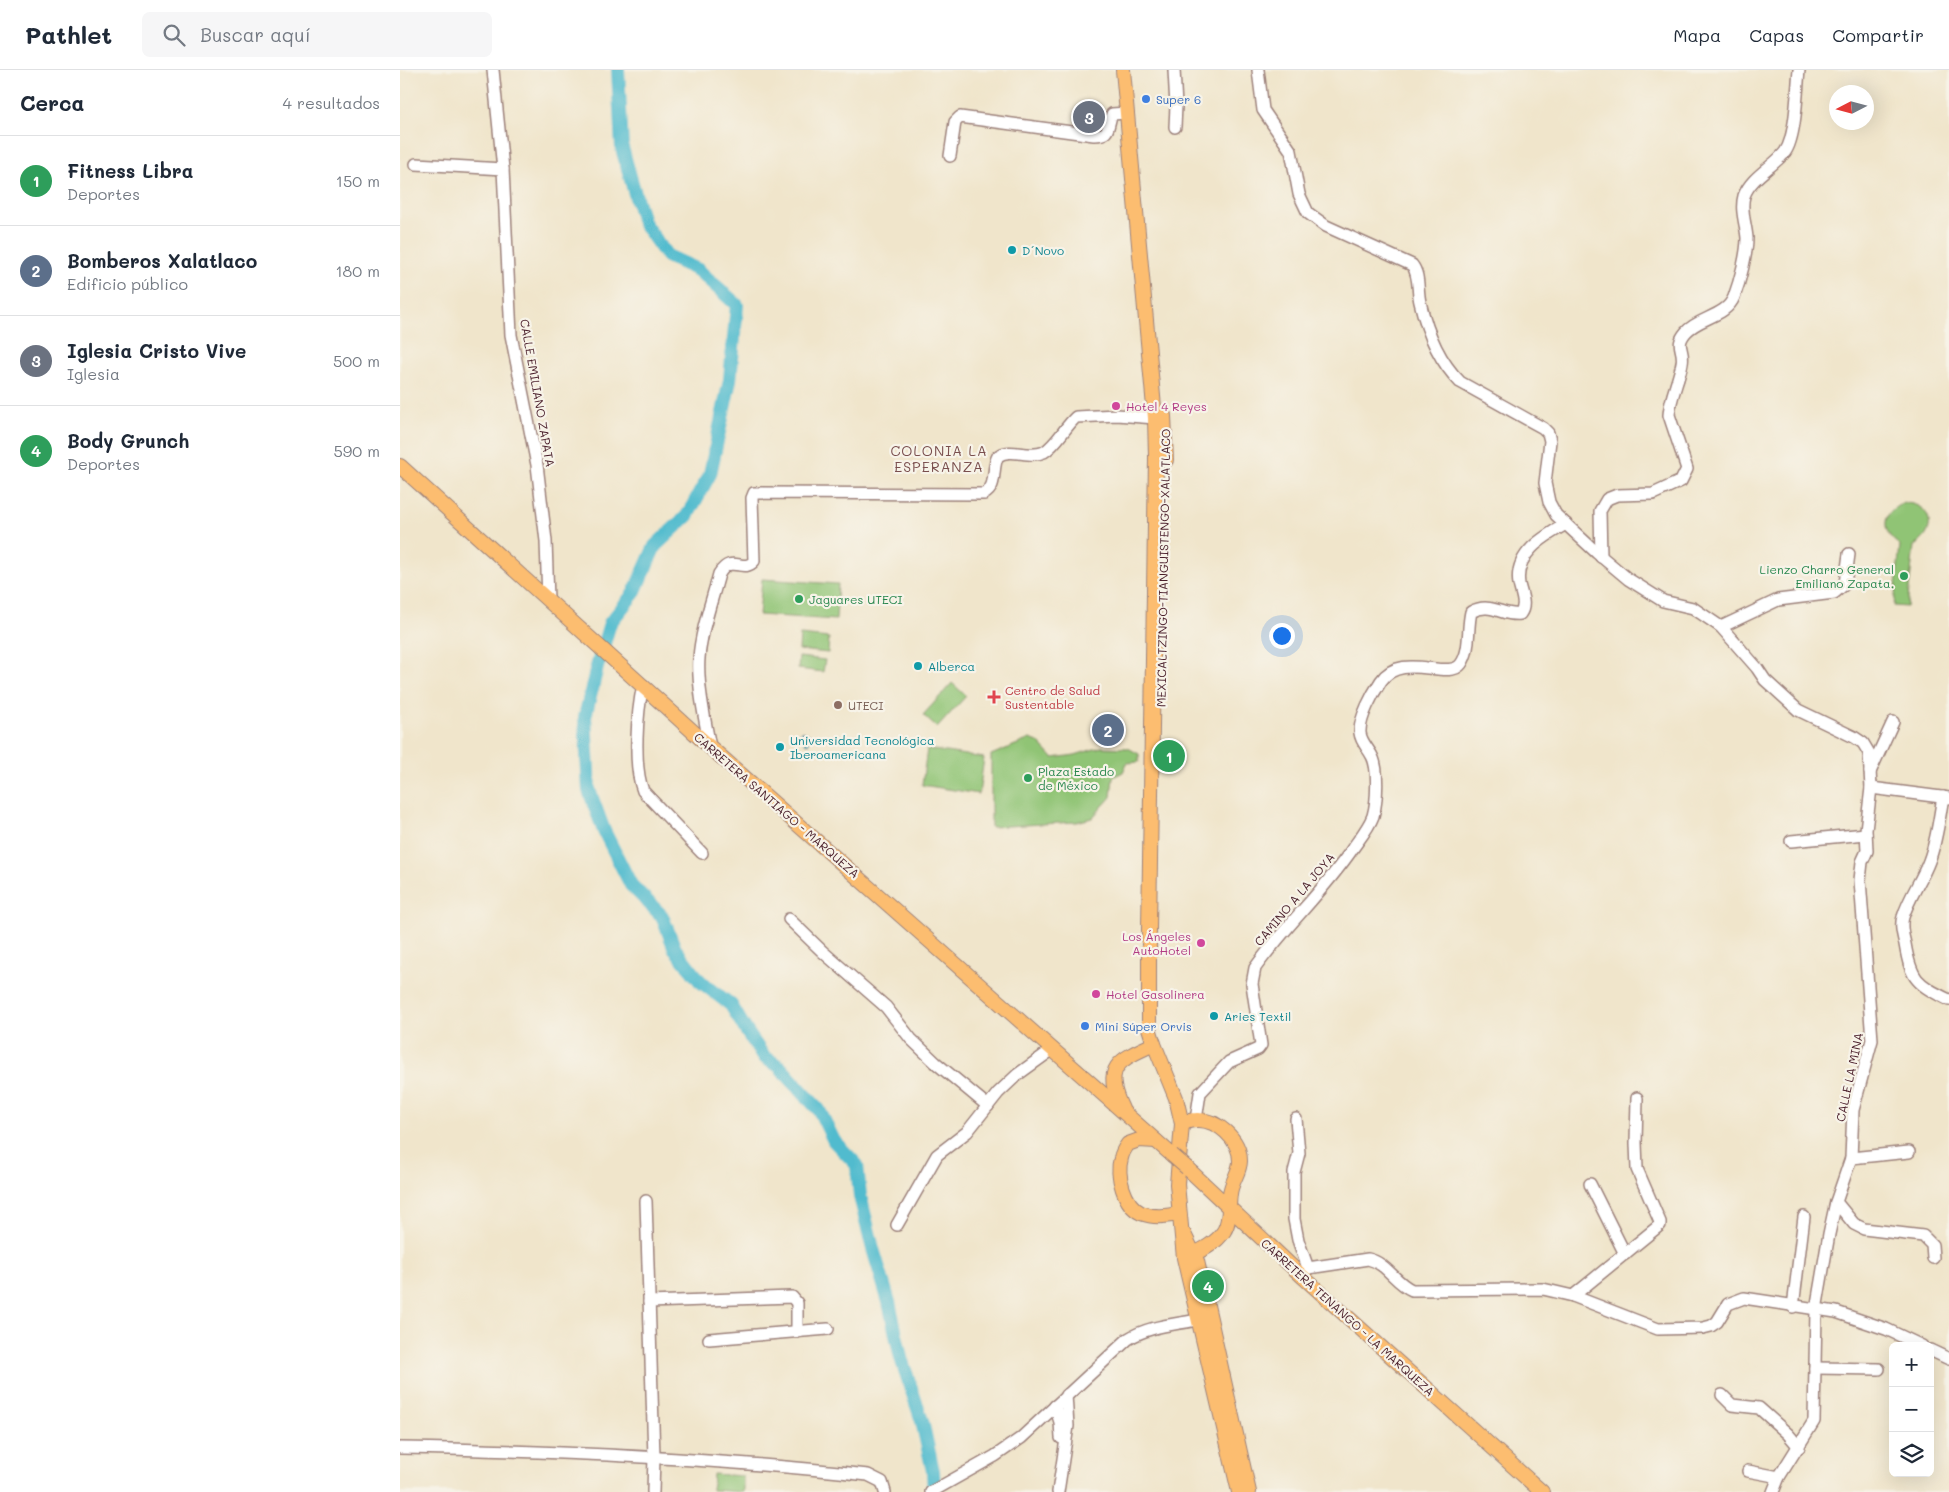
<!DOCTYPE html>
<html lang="es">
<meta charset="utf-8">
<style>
:root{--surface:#fff;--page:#f6f6f7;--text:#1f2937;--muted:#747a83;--line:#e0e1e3;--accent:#b45309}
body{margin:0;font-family:Mali,sans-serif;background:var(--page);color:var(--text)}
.controls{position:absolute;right:15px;bottom:15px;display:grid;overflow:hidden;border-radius:8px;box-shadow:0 5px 20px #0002}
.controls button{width:45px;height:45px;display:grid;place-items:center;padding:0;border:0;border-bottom:1px solid var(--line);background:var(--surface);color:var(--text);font:25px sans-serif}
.compass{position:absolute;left:1429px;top:15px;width:45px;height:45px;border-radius:50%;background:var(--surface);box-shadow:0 5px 20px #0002;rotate:264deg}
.you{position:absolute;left:881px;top:565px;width:18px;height:18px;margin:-12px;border:4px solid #fff;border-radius:50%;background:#1a73e8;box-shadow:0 0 0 8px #1a73e833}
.badge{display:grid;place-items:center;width:32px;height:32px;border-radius:50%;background:var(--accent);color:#fff;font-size:16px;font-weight:700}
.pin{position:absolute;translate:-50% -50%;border:2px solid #fff;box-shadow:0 1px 5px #0006}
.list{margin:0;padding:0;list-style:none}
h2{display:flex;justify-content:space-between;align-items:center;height:65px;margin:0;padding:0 20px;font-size:21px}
h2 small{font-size:16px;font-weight:400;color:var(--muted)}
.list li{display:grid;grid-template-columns:32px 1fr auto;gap:15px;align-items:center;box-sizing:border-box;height:90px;padding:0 20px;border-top:1px solid var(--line)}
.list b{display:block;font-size:19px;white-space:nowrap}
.list p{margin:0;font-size:16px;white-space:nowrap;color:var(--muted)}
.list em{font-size:16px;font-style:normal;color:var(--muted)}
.icon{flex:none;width:28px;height:28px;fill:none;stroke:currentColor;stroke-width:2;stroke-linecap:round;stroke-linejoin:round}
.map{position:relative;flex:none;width:1549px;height:1422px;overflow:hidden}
header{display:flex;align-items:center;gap:30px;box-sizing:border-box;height:70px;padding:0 25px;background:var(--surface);border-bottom:1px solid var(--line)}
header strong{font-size:24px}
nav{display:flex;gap:28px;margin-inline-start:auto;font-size:18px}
.search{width:350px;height:45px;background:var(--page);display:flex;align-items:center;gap:12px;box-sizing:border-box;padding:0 18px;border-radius:8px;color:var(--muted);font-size:19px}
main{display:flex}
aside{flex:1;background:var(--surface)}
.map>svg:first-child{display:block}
</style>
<header>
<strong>Pathlet</strong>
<div class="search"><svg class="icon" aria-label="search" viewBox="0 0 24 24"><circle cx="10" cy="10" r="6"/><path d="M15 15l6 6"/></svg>Buscar aquí</div>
<nav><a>Mapa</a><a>Capas</a><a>Compartir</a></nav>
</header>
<main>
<aside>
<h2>Cerca<small>4 resultados</small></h2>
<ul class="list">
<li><span class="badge" style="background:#2e9e5b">1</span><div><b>Fitness Libra</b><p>Deportes</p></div><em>150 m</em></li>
<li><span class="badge" style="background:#5c6f8a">2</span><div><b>Bomberos Xalatlaco</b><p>Edificio público</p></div><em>180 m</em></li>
<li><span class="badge" style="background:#6b7280">3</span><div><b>Iglesia Cristo Vive</b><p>Iglesia</p></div><em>500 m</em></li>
<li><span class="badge" style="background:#2e9e5b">4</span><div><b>Body Grunch</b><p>Deportes</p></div><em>590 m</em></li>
</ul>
</aside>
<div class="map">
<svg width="1549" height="1422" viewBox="0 0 1549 1422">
<rect width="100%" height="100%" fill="#f7f3e8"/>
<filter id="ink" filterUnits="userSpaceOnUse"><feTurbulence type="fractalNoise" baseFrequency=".02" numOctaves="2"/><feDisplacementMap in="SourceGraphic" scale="10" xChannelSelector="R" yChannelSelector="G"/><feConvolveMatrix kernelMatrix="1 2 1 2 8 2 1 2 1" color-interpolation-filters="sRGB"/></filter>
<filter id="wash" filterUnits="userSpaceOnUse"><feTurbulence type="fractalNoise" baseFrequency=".0096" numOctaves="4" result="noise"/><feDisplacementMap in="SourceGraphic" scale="20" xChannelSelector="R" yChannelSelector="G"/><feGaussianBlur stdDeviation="1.12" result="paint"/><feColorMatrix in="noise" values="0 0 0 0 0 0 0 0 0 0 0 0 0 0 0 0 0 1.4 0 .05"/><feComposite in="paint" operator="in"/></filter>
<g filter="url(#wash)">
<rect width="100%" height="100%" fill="#f0e5cb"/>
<g fill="#90c475" stroke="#6d7250">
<path d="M1505,433c28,1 33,30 9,43l-7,61 -13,-1 6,-61c-20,-12 -19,-35 5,-42z"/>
<path d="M362,509l76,5 -2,36 -77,-5z"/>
<path d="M400,565l29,3 -1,15 -29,-3z"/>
<path d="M399,587l26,3 -2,12 -25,-3z"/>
<path d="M552,613l14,13 -29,32 -14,-13z"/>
<path d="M630,669l8,3 15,16 22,-3 26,-8 27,1 11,6v8l-12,1 -4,9 -10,5 -2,20 -19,21 -16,4 -85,5v-72z"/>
<path d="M527,679l57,9 -5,36 -57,-9z"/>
<path d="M313,1404l30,2v16l-31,-2z"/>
</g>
<path fill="#51bbce" stroke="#4e6d7c" d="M402,661l10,5 -4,8 -3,-1 -1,-5 -5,-2z"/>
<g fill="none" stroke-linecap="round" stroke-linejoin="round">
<path stroke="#51bbce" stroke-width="14" d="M218,0l4,78 21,74 24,34 31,14 39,35 -7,75 -20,94 -23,42 -32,30 -21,47 -24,30 -13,44 -12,50 4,73 15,41 27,54 31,31 13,33 25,32 31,24 16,27 17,25 15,9 40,44 15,31 23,24 3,31 13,53 16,53 12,56 21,63 11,50 1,21"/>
</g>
</g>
<g filter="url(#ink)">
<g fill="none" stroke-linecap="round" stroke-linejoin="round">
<defs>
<g id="minor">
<path d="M93,0l10,99 8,166 26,130 9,76 2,59"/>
<path d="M774,0l2,36 -1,21"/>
<path d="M858,0l5,40 28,41 8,43 9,19 18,13 86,39c8,10 5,25 8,37 7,30 18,58 40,80l83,46 5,5 2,8 -5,42 4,19 7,13 41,38 31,26 35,22 30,7 28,19 36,41 8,12 33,30 56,27 9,6 6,10 2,35 -5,42 1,21 -5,11 -2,18 12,160 -19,70 -2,48 -15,44 -7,32 -13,76 -2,111 -35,56 -6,15"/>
<path d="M550,86l5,-34 5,-5 134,18c18,0 12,-8 18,-21l15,-1"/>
<path d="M16,94l87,5"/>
<path d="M1201,487l-1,-46 7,-12 10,-4 36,-1 28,-13 6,-12 -18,-54c1,-18 10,-34 13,-52 3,-14 -8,-17 4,-31 13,-15 40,-15 48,-35 6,-16 13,-43 13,-59 -1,-14 -7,-28 -3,-42 7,-19 29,-29 41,-44 11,-15 12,-62 14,-82"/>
<path d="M1321,557l57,-27 56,-7 11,-9 4,-30"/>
<path d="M243,615c-6,27 -10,81 0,106l59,62"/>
<path d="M310,677c-5,-26 -13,-64 -11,-89 2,-28 13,-57 20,-84 13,-21 24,0 35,-13l-2,-63 2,-5 230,1c14,-7 7,-26 14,-38 13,-9 31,3 46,-4 12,-7 21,-25 32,-35l41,-2 38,3"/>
<path d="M1470,702l23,-50"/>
<path d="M1471,718l78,10"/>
<path d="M1543,727c-4,22 -6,43 -14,64 -7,19 -20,36 -26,56 -3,9 0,18 2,27 6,36 12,40 44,56"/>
<path d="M1391,771l75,-7"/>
<path d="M389,849l34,33 63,55 25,32 25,24 52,43"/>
<path d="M896,1049l3,34 -5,19v47l4,21 10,28"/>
<path d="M796,1050l4,-27 29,-31 29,-13 3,-4 -9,-61 3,-16c30,-42 69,-77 98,-120 7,-10 16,-21 20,-32 4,-14 6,-47 -1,-60 -4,-8 -11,-14 -12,-23 -1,-15 13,-40 21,-52 20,-30 68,0 80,-17 10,-14 6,-36 10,-52 20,-11 32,5 49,2 7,-9 1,-20 -1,-30 -5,-30 24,-47 47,-60"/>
<path d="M1451,1088l58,-6"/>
<path d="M1190,1114l35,70"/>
<path d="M246,1131l8,256 -1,35"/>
<path d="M1436,1132l18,22 10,5 59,7 9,9 1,13"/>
<path d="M497,1155l40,-70 30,-23 31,-39 19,-18 36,-26"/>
<path d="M902,1206l6,-8 60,-9c19,4 27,24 44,31l131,-1 30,7 85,33 45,-1 8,-2 6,-4 11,-18 16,-6 92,14 50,17 36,17"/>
<path d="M1173,1226l87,-71v-3l-23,-53 -1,-26 1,-45"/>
<path d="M249,1232l143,-5 5,6v29"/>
<path d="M1393,1237l11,-90"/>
<path d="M309,1269l119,-10"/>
<path d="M1530,1280l19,9"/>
<path d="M1415,1298l64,1"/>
<path d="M1322,1325l10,10 27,3 29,26 11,13"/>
<path d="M655,1336l5,16 1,16"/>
<path d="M0,1378c157,3 313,10 468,27l14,7 3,10"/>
<path d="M1348,1401l31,6"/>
<path d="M531,1422l64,-36 26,-18 107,-99c24,-15 51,-14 77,-21"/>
<path d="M658,1422l10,-66 -2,-31"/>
</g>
<g id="major">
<path d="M723,0l32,348 1,39 -7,472v99l5,16 22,54 6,26 -5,60 7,74 55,234"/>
<path d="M764,346l2,44"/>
<path d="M0,396l310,281 462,408"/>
<path d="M722,1039c-20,-42 -4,-49 32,-65"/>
<path d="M782,1054c4,-2 10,-4 14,-4 21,-1 44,19 44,41 0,11 -9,21 -10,33 -2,12 1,26 -6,37 -8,13 -24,20 -37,26"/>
<path d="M756,1071l-17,-1 -11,4c-3,4 -6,9 -7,14 -5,17 3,47 20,55 13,5 25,3 38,1"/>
<path d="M787,1098l115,108 240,216"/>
<path d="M784,1164l13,27 52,231"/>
</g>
</defs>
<use href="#minor" stroke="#9d827b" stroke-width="14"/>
<use href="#major" stroke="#9d827b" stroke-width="16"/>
<use href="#minor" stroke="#fff" stroke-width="11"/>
<use href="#major" stroke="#fcbd6f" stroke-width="14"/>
<defs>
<path id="major-bridge" d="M772,1085l15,13"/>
</defs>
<use href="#major-bridge" stroke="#9d827b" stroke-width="16" stroke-linecap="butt"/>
<use href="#major-bridge" stroke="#fcbd6f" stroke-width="14"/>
</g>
</g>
<g fill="#3f7fe0" stroke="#f7f3e8" stroke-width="2">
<circle cx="746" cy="29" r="5"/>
<circle cx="685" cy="956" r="5"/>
</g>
<g fill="#0f9aa8" stroke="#f7f3e8" stroke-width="2">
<circle cx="612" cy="180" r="5"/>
<circle cx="518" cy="596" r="5"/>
<circle cx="380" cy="677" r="5"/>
<circle cx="814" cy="946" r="5"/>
</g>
<g fill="#d1479c" stroke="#f7f3e8" stroke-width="2">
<circle cx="716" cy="336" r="5"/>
<circle cx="801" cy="873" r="5"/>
<circle cx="696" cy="924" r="5"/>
</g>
<g fill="#2e9e5b" stroke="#f7f3e8" stroke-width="2">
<circle cx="1504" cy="506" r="5"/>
<circle cx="399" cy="529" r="5"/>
<circle cx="628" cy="708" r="5"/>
</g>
<path fill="#e0444e" stroke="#f7f3e8" stroke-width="2" d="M591.5 619.5h5v5h5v5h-5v5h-5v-5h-5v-5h5z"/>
<circle fill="#8d6e63" stroke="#f7f3e8" stroke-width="2" cx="438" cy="635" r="5"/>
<g text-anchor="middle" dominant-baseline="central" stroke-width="4.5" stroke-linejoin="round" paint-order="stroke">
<g font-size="12" fill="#366cbe" stroke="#f7f3e8" text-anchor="start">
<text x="756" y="29">Super 6</text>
<text x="695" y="956">Mini Súper Orvis</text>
</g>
<g font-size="12" fill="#0d838f" stroke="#f7f3e8" text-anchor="start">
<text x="622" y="180">D´Novo</text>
<text x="528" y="596">Alberca</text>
<text x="390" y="670">Universidad Tecnológica<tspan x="390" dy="14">Iberoamericana</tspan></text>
<text x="824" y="946">Aries Textil</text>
</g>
<g font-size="12" fill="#4a1f2b" stroke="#f7f3e8">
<text transform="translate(138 323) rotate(80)">CALLE EMILIANO ZAPATA</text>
<text transform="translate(763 498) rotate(-89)">MEXICALTZINGO-TIANGUISTENGO-XALATLACO</text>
<text transform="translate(377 735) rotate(41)">CARRETERA SANTIAGO - MARQUEZA</text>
<text transform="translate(894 829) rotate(-50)">CAMINO A LA JOYA</text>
<text transform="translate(1449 1007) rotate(-78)">CALLE LA MINA</text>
<text transform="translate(948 1247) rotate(42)">CARRETERA TENANGO - LA MARQUEZA</text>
</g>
<g font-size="12" fill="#b23c85" stroke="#f7f3e8" text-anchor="start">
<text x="726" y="336">Hotel 4 Reyes</text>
<text x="791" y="866" text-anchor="end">Los Ángeles<tspan x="791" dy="14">AutoHotel</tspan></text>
<text x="706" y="924">Hotel Gasolinera</text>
</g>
<g font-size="12" fill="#27864d" stroke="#f7f3e8" text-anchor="start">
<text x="1494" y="499" text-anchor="end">Lienzo Charro General<tspan x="1494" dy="14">Emiliano Zapata.</tspan></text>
<text x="409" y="529">Jaguares UTECI</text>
<text x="638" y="701">Plaza Estado<tspan x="638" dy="14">de México</tspan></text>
</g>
<g font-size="12" fill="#be3a42" stroke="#f7f3e8" text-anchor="start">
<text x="605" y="620">Centro de Salud<tspan x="605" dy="14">Sustentable</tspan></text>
</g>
<g font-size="12" fill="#785e54" stroke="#f7f3e8" text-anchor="start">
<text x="448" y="635">UTECI</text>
</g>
<g font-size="14" letter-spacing="1" fill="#7a4f4e" stroke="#f7f3e8">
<text x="539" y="380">COLONIA LA<tspan x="539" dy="16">ESPERANZA</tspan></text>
</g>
</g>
</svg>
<div class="controls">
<button>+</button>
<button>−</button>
<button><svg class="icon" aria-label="layers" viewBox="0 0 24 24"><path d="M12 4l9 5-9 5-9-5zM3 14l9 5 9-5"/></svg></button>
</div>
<svg class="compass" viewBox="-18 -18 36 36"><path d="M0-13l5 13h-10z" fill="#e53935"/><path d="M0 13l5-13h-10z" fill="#747a83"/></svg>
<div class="you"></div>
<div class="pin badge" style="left:769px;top:686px;background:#2e9e5b">1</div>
<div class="pin badge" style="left:708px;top:660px;background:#5c6f8a">2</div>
<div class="pin badge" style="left:689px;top:47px;background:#6b7280">3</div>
<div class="pin badge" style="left:808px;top:1216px;background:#2e9e5b">4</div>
</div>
</main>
